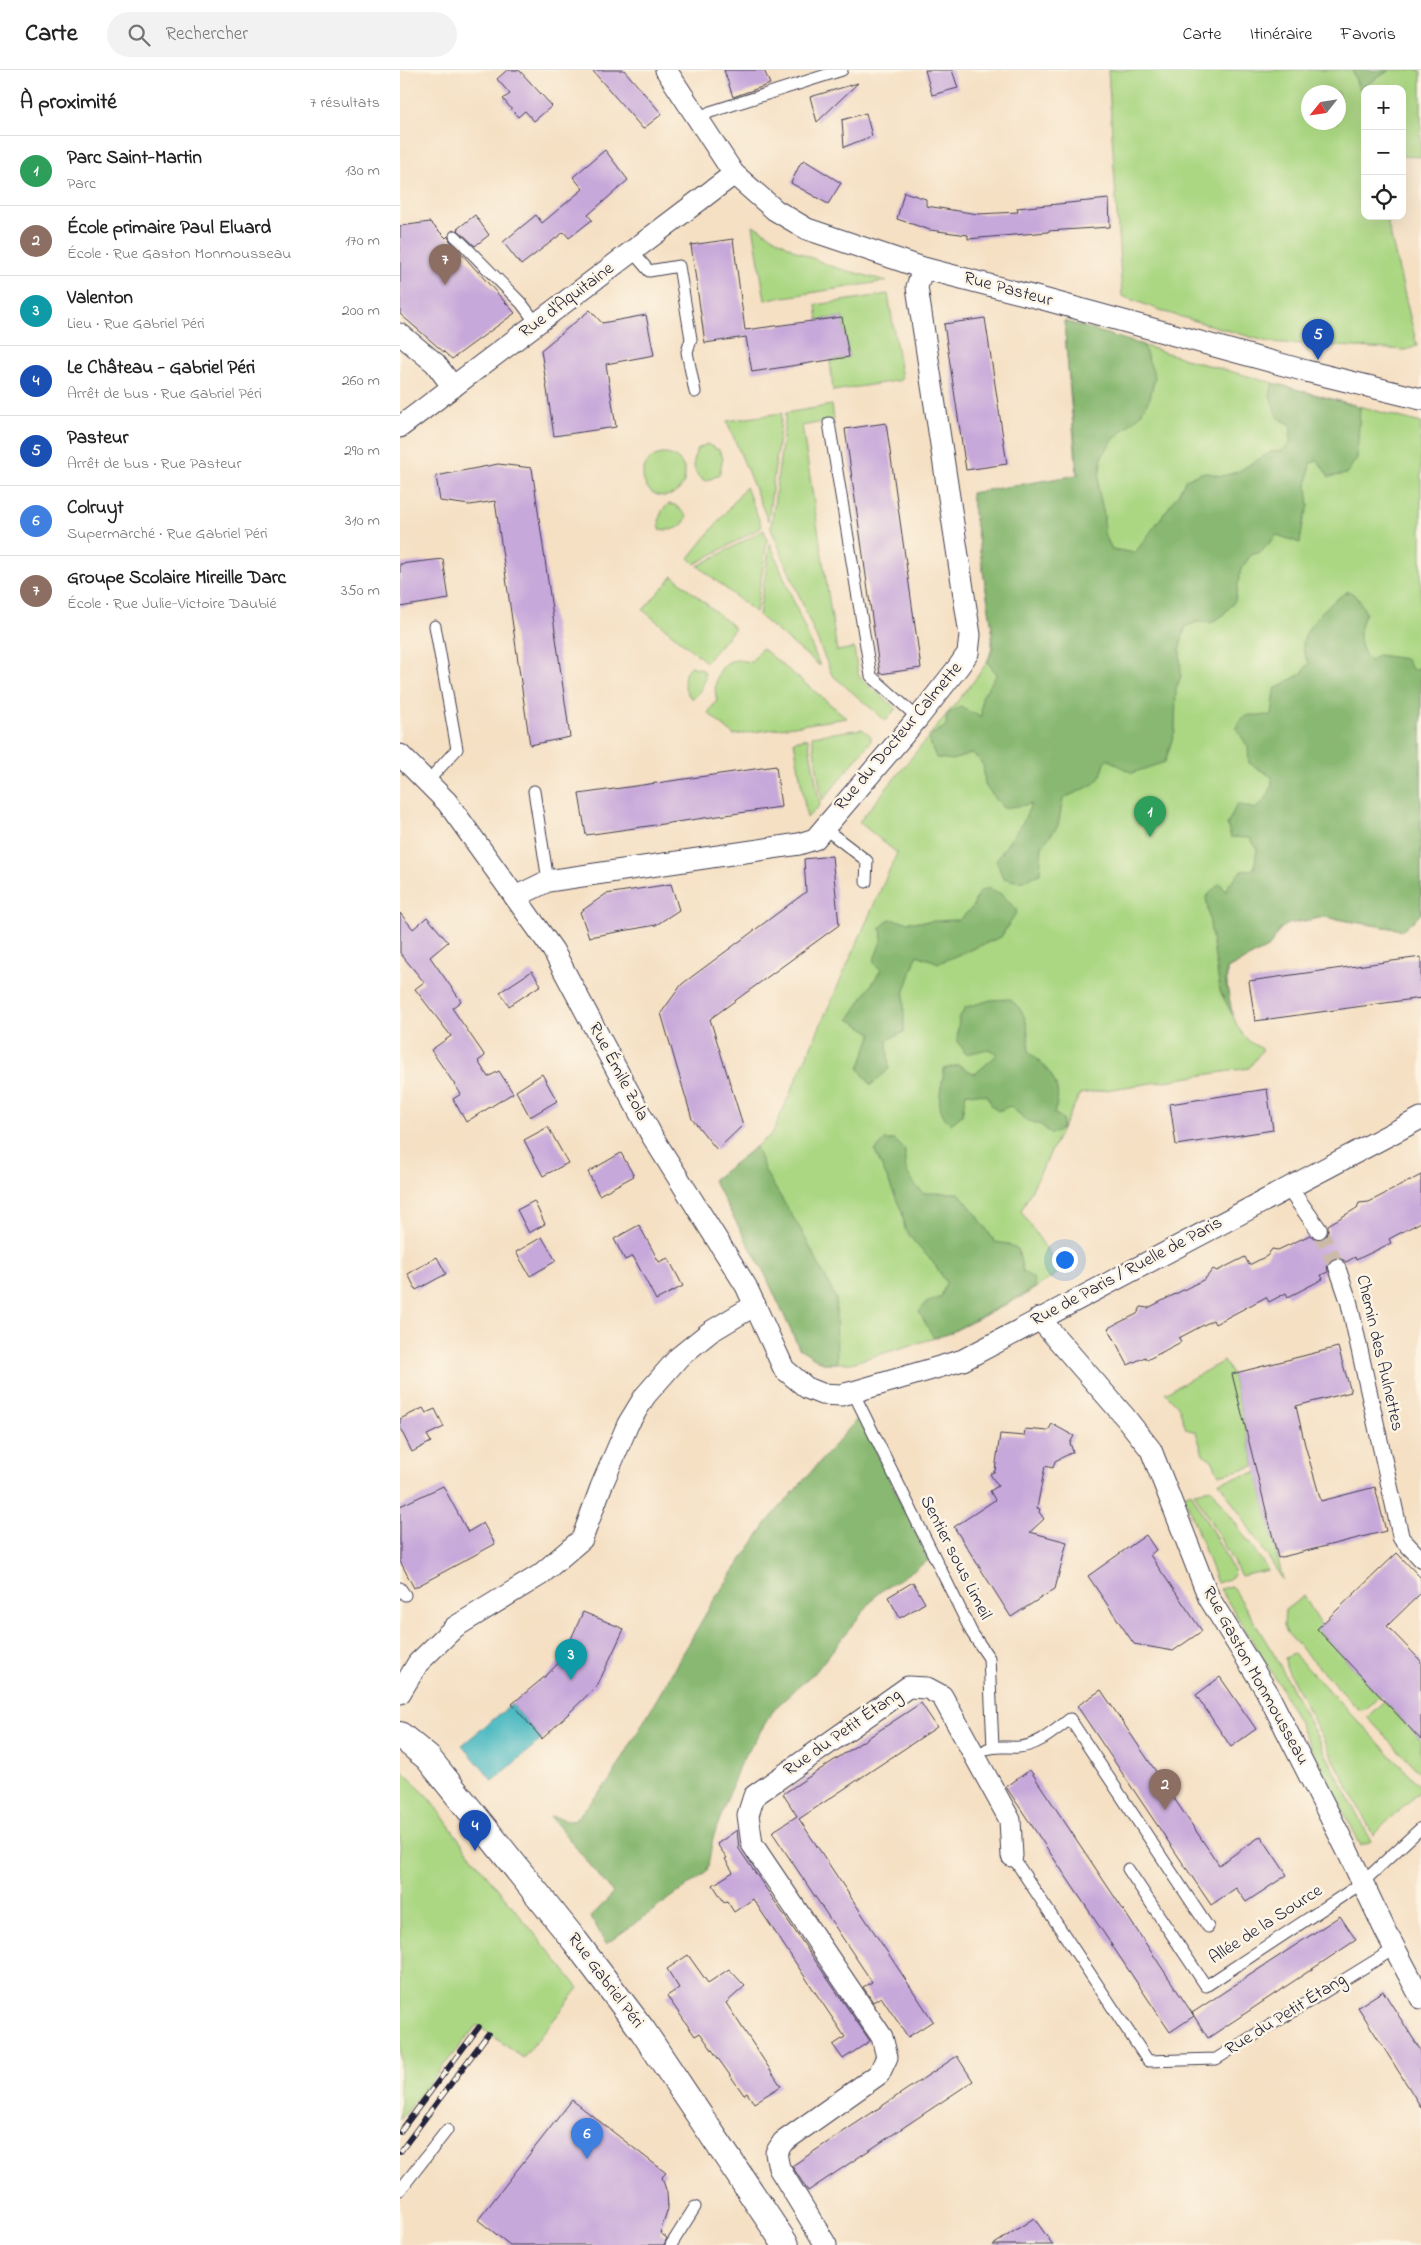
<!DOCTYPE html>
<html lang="fr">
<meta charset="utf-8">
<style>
:root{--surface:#fff;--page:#f2f2f2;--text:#222;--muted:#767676;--line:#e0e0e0;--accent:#1f6fb2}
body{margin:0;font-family:"Indie Flower",sans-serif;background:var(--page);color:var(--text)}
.controls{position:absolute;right:15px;top:15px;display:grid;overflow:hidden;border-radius:10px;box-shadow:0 5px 20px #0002}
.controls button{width:45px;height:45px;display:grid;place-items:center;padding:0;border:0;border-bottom:1px solid var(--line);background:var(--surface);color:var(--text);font:25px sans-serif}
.compass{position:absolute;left:901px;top:15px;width:45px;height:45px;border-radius:50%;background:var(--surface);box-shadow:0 5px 20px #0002;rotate:240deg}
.you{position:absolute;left:664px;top:1189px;width:18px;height:18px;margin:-12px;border:4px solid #fff;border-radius:50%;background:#1a73e8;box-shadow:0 0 0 8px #1a73e833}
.badge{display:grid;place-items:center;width:32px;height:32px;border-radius:50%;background:var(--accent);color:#fff;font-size:16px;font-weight:700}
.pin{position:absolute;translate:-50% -41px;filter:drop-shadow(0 1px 2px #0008)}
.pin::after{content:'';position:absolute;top:26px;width:18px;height:15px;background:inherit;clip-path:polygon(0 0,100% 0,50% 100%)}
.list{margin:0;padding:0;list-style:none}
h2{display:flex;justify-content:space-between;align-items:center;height:65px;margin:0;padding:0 20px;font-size:21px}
h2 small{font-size:16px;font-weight:400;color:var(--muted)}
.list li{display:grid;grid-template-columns:32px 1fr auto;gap:15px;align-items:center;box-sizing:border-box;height:70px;padding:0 20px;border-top:1px solid var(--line)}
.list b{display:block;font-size:19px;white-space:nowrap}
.list p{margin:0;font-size:16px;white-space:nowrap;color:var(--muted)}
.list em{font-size:16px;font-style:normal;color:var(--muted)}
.icon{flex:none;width:28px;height:28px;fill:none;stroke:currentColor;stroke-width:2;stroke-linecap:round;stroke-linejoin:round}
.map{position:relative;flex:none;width:1021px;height:2175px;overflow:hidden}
header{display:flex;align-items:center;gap:30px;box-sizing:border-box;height:70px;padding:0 25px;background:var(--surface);border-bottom:1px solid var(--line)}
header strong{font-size:24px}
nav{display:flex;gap:28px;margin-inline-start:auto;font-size:18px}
.search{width:350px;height:45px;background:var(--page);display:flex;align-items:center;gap:12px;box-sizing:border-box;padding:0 18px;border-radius:28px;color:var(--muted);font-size:19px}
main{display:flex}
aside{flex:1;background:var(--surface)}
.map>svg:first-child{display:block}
</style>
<header>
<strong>Carte</strong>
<div class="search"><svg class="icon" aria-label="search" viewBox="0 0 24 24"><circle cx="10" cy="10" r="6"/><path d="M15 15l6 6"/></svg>Rechercher</div>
<nav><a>Carte</a><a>Itinéraire</a><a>Favoris</a></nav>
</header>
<main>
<aside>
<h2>À proximité<small>7 résultats</small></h2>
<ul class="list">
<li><span class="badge" style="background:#2e9e5b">1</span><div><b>Parc Saint-Martin</b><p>Parc</p></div><em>130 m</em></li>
<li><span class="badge" style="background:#8d6e63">2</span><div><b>École primaire Paul Eluard</b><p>École · Rue Gaston Monmousseau</p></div><em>170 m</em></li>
<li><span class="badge" style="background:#0f9aa8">3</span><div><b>Valenton</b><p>Lieu · Rue Gabriel Péri</p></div><em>200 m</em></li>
<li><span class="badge" style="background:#1a4fb4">4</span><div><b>Le Château - Gabriel Péri</b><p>Arrêt de bus · Rue Gabriel Péri</p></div><em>260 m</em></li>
<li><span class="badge" style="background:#1a4fb4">5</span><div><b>Pasteur</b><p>Arrêt de bus · Rue Pasteur</p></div><em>290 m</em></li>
<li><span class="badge" style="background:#3f7fe0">6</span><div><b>Colruyt</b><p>Supermarché · Rue Gabriel Péri</p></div><em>310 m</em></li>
<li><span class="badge" style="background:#8d6e63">7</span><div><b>Groupe Scolaire Mireille Darc</b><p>École · Rue Julie-Victoire Daubié</p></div><em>350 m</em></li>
</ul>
</aside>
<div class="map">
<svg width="1021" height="2175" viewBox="0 0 1021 2175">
<rect width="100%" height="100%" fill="#fcf5e5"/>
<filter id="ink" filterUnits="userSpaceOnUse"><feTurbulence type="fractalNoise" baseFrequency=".02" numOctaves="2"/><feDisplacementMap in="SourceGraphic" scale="10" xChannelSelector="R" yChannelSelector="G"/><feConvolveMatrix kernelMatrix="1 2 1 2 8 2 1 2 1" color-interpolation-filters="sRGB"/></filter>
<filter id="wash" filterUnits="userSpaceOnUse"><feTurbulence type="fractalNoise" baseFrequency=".0096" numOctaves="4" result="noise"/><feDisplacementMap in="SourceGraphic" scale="20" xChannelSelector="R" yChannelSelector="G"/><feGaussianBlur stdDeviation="1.12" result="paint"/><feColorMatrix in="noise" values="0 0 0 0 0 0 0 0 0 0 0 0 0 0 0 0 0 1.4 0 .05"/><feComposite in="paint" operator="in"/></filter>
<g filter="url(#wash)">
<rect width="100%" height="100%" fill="#f5e0c4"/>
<g fill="#abd783" stroke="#667c5f" fill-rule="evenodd">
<path d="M708,0h244l7,19 31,-19h31v87l-19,-1v-67h-37v127h21l31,130 -11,4 -138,-8 -100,-29 -46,-17zM908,22h30v30h-30z"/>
<path d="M353,155l45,27 35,15 54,14 -122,19z"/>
<path d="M488,224l14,86 -69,11 -3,-30 19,-4 -7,-40 -24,3 -2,-15z"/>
<path d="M664,251l132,41 225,61v491l-18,16 -79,-13 -36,7 -8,5 -11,18 -42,22c-1,21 3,53 19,69 4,5 11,8 17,11l-14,19 -169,26 -59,117 40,60 -36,24 -77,39 -97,29h-28l-24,-15 -34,-74 -52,-94 59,-46 125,-281 -38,-31 114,-140c16,-22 20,-25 19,-54l-21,-135 106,-18z"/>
<path d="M432,335l2,15 -32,6 35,225 17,-3 4,26 3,5 35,29 -10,13 -54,-46 -61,-147 15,-115z"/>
<path d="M382,343l-14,108 -41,-100z"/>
<path d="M307,374l12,6 4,8 -4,17 -13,6c-14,-5 -14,-19 -9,-32z"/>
<circle cx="264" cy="405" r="21"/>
<path d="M346,417l16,40 -67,37 -6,-6z"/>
<path d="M269,434l6,1 12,11c-3,12 -15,16 -27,13 -2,-11 0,-18 9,-25z"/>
<path d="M364,460l3,10 -11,73 -58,-47z"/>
<path d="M370,473l50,123 -61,-50z"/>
<path d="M273,506l62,52 -29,34 -63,-52z"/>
<path d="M362,578l85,70 -113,17 -26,-22 9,-13c-4,-11 -1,-29 10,-37 7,-5 16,-2 24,-1z"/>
<path d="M291,596c3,1 9,2 12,4 6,7 -4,28 -12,28 -8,-8 -10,-26 0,-32z"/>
<path d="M462,659l9,7v5l-49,60 -10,-65z"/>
<path d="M408,668l12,67 -13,13 -13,-77z"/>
<path d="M824,1291l8,13 23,92 -36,9 -7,-15 -9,-6 -7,-22 -10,-3 -7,-22 -14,-14z"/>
<path d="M857,1402l26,108 -64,-98z"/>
<path d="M812,1419l56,81 -27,6 -47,-84z"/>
<path d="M791,1422l42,78 1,5 -5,4 -12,4 -33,-88z"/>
<path d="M831,1516l2,1 42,69 96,185 -10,5 -82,-162 -59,-95z"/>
<path d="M904,1526l17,29 -4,4 63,67 -14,13 -7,1 -72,-77 -3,-8 1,-15z"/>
<path d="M894,1584l127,133v3l-48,45 -87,-168 -1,-9z"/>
<path d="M984,1631l37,39v34l-54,-57z"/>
<path d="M0,1698l29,30 43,59 107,131 -56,70 -46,-33 -77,94z"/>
</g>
<g fill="#88b871" stroke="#556d56">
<path d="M952,0h38l-31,19z"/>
<path d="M664,251l79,24 12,32 -5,21 -10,17 -27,25 -11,16 -4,31 6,28v18l8,16 23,4 42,-57 9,-17 18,-7 17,4 16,-4 34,-20 11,-1 8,-8 1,-18 -14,-8 -7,-22 3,-12 87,24 -3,51 -11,16 -17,3 -11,-16 -8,2 -3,25 2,18 -6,17 -3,20 -23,-8 -16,17 -10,3 -10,14 -6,32 -13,15 -11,7 -14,-1 -12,5 -5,21 1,28 -5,13 -1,42 -10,31 -33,11 -25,-14c-3,6 -4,12 -7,18 -5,10 -26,15 -37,22l-5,27 -16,20 -2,28 -20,8 -17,-4 -7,-18 27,-38 8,-18 -28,4 -18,-23 -2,-20 -10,-12 -21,7 -16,-2 -8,-21 18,-11 1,-12 13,-7 21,10 1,-20 15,-23 -10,-12 6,-13 -1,-21 -21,-135 107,-18z"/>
<path d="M949,521l9,7 8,15c-8,15 -9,34 4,48l8,-6 28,4 6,10 9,-1v246l-18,16 -79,-13 -36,7 -8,5 -11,18 -42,22 -1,14 7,33 -13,-25 -14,-94 14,-14 6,9 1,-5 14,-16 13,-2 3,-20 -7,-11 -19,-1 -4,-12 10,-21 18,5c10,-8 18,-18 17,-32l-23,-14 -1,-16 -12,-19c7,-19 20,-11 36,-13l3,-26 27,-16 7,-10c-3,-6 -7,-12 -6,-19 3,-21 28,-43 46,-53z"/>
<path d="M589,818l14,7 14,16 -16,26 -62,26 -22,-8 -13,39v38l-17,8 2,29 -18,16 -12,-16 13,-36 -23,-14 32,-49 -8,-8 9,-23 -1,-12 9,-8c22,6 46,1 69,1l14,-13 5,-15z"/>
<path d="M609,929c20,13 19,31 20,53 20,17 36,34 25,61l9,6 -1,10 -11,5 -10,-9 -15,-5 -16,-14 -12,5 -6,-5 -5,-11 -21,-2 -4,22 -11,9c-19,-16 -9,-33 -7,-55l14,-4 17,9 23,-20 -10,-5 -22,5 -9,-14 2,-22 7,-11 25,-7z"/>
<path d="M485,1070h10l10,10c-1,21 3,28 18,43h36l18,22 18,27 13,2 10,5 5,23 10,6 2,10 -87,46 -14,4 -15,-26 7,-9 15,-6 5,-15 -14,-21 -17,-18 -10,-14 -3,-17 -27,-61z"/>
<path d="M356,1077l10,26 35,57 35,68 1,65h-14l-24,-15 -34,-74 -52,-94z"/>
<path d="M459,1347l70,143 -51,33 -61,77 -43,39 -35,57 -26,72 -6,34 -101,72 -15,-27 22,-24 -63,-77 24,5 36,-41 102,-177 56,-82z"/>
</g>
<path fill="#4cbac2" stroke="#376e7e" d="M112,1634l30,35 -49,42 -31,-36z"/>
<g id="blocks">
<g fill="#c7a8da">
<path d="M107,0h12l33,36 -18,15 -9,-10 -7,6 -15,-18 7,-5 -13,-15z"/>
<path d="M192,0h32l38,44 -19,15z"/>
<path d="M324,0h40l6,14 -37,13z"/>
<path d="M525,0h27l6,18 -26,7z"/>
<path d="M458,13l-41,39 -7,-25z"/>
<path d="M466,43l6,23 -28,11 -2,-27z"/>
<path d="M205,80l23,30 -40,35 4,5 -23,18 -5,-6 -43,33 -18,-23 33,-27 6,8 41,-34 -10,-12z"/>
<path d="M404,90l37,23 -13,21 -37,-21 9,-19z"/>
<path d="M504,122l22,7v7l52,8 40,-2 -1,-4 92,-9 1,28 -62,4v1l-80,7v-4l-38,-5 -33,-11z"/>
<path d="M75,145l14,20 -14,11 -18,-17z"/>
<path d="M30,152l16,16 2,-2 2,5 65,72 -63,46 -52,-45v-88z"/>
<path d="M333,169l12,91 97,-13 7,40 -97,15 -6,-35 -41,6 -14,-98z"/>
<path d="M190,240l12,13 44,-8 8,40 -48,9 10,63 -62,9 -13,-86z"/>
<path d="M585,248l22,146 -41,6 -22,-146z"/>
<path d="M486,353l35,245 -41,6 -35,-245z"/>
<path d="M98,394l34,4 38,269 -40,8 -35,-244 -25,4 -30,-4 -4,-25z"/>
<path d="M43,489l6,40 -49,8v-43z"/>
<path d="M376,696l5,41 -195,28 -7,-41z"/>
<path d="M432,786l7,69 -129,94 33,106 -26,25 -25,-31 -31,-106 21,-29 124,-92 -2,-33z"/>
<path d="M271,814l8,26 -23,15 -67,12 -9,-25 26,-18z"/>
<path d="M0,843l13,16 14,-12 21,25 -18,15 31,44 -9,7 33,48 -7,5 10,16 11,-6 14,22 -47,29 -13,-23 8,-5 -30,-44 20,-14 -36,-47 9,-7 -24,-29z"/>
<path d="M1021,887v41l-166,23 -6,-40z"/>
<path d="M132,901l9,14 -32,21 -9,-14z"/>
<path d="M142,1004l15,27 -27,16 -14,-26z"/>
<path d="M867,1019l6,41 -97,15 -6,-41z"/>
<path d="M148,1057l20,36 -25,13 -19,-36z"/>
<path d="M221,1083l13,23 -35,19 -11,-23z"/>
<path d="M1021,1105v47l-32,17 2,4 -35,17 -1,-3 -9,5 -7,-5 -6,1 -6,7 1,7 -7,3 2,4 -27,14 -8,4 -2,-4 -17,9 -3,-5 -51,27 -2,-4 -34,18 2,4 -34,18 -2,-3 -17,8 -20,-37 29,-14 4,-7 7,1 57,-29 8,-10 4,2 28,-14 4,8 18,-9 5,-7 6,1 32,-15 5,4 9,-1 4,-4v-9l29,-17 2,-5 10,-1z"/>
<path d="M134,1131l11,23 -16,9 -12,-23z"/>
<path d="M239,1155l20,37 9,-4 15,28 -27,14 -23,-44 -8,4 -11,-21z"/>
<path d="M142,1167l14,24 -26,15 -14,-24z"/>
<path d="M37,1187l9,17 -30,16 -8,-16z"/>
<path d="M938,1277l13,45 -55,14 9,39 16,56 54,-14 11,44 -108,27 -46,-184z"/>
<path d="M23,1338l3,5 9,-4 9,18 -17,8 4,7 -19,10 -12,-24v-9z"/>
<path d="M652,1354l22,12 -4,7 3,9 -18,9 -2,7 -8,-2 -8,42 3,1 -1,3 5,7 -14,13 37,10 -12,47 -44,28 -57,-90 41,-27 -5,-9 8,-5 -8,-12 5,-3 5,-37 24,2 1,-7 23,2z"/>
<path d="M43,1416l25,46 15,-9 12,21 -81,44 -14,-27v-55z"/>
<path d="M746,1465l10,15 -6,5 52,76 -29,20 -39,-7 -46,-68z"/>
<path d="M997,1483l24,25v15l-34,33 34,35v79l-104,-111z"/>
<path d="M513,1512l12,21 -25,15 -12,-21z"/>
<path d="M183,1542l41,17 -27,57 -55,53 -30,-35 36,-30 14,-15z"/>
<path d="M820,1607l36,52 -25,18 -35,-52z"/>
<path d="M701,1620l118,175 42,-29 26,39 -41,27 -10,-14 -25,17 -134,-199z"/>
<path d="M521,1633l16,24 -138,92 134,202 -25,16 -27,-40 -8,5 -10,-15 9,-5 -100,-150 25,-16 -14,-22z"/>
<path d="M630,1700l164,246 -24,16 -164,-245z"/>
<path d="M337,1760l2,19 131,192 -27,18 -10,-14 12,-8 -92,-138 -19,13 -7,-11 -3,1 -11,-17 20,-13 -8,-13 2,-1 -10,-14z"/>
<path d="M940,1846l16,24 -148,98 -16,-25z"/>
<path d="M288,1885l20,28 21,-14 16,17 -19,17 55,83 -27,17 -7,-10 -3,2 -44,-62 -5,3 -28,-40 12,-8 -12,-19z"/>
<path d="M983,1921l38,60v56l-63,-100z"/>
<path d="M557,1986l16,25 -165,110 -16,-25z"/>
<path d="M172,2030l94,73 -4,4 5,16 1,16 -8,24 7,5 -3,7h-154l-32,-25z"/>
<path d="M634,2148l19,27h-60z"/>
</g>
</g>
</g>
<g filter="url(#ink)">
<use href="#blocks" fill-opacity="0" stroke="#423e50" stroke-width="1"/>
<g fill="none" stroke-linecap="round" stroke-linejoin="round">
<path stroke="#cbbaa9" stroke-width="16" stroke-dasharray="16 8" stroke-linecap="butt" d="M919,1160l18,37"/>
<defs>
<g id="service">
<path d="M298,49l12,-7 132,-42"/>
<path d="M55,166l67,68 15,20"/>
<path d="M232,181l17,20 30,-5 12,73 -4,13 8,40"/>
<path d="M429,353l42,253 47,42"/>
<path d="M27,712l30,-33 -22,-123"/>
<path d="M134,721l14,90"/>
<path d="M424,758l43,33 -1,21"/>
<path d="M453,1322l119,241 17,25 4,89"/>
<path d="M0,1518l5,7"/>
<path d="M587,1679c10,-4 21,-1 32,-2 19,-1 36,-17 51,-28l138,208"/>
<path d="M612,1786l136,205 68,-2 178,-110"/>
<path d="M728,1799l78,117 156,-103 59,-55"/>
<path d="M0,2120l47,-60"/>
<path d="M271,2175l24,-38"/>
</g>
<g id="pedestrian">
<path d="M889,1118l30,42"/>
<path d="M937,1197l12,35 52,236 20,21"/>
</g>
<g id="minor">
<path d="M266,0l68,104 41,36 32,19 116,39 120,31 263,72 115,28"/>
<path d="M0,264l35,29 18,24"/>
<path d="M0,357l334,-253"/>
<path d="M0,685l47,47 106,148 99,186 94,150 38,83 23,19 15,6 19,1 12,-3 110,-32 458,-242"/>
<path d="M115,827l33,-16 251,-37 16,-5 103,-121 41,-52 9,-13 2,-18 -53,-348 6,-19"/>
<path d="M639,1248l86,99 26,33 58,148 57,92 81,160 38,80 36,68"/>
<path d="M0,1623l18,-30 37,-36 85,-52 42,-36 19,-52 27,-63 17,-28 34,-39 31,-25 45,-27"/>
<path d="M426,2175l-47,-77 -3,-15 7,-11 96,-68 8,-17 -5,-20 -130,-193 -4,-29 6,-19 154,-109 19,1 15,8 68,124 2,36"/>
</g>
<path id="tertiary" d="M0,1665l28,23 147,183 68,90 143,214"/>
</defs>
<use href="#service" stroke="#423e50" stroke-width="13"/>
<use href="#pedestrian" stroke="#423e50" stroke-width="18"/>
<use href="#minor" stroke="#423e50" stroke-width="23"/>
<use href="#tertiary" stroke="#423e50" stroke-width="28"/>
<use href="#service" stroke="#fff" stroke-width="11"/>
<use href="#pedestrian" stroke="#fff" stroke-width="16"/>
<use href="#minor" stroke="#fff" stroke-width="21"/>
<use href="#tertiary" stroke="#fff" stroke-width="26"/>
<defs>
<g id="rail">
<path d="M0,2062l79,-105"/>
<path d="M0,2082l88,-118"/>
</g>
</defs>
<use href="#rail" stroke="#22223b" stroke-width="5.5"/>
<use href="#rail" stroke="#fcf5e5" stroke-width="4" stroke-dasharray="11" stroke-linecap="butt"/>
</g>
</g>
<g text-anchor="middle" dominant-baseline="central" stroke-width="5" stroke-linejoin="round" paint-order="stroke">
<g font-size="18" fill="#22223b" stroke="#fcf5e5">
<text transform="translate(608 220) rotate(15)">Rue Pasteur</text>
<text transform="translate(167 231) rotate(-37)">Rue d'Aquitaine</text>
<text transform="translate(499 667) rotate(-50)">Rue du Docteur Calmette</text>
<text transform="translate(218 1002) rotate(62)">Rue Émile Zola</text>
<text transform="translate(727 1202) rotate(-28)">Rue de Paris / Ruelle de Paris</text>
<text transform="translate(979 1283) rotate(77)">Chemin des Aulnettes</text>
<text transform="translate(555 1488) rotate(63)">Sentier sous Limeil</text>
<text transform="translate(855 1606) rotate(61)">Rue Gaston Monmousseau</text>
<text transform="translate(443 1663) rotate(-35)">Rue du Petit Étang</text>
<text transform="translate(866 1855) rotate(-33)">Allée de la Source</text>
<text transform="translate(205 1911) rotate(53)">Rue Gabriel Péri</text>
<text transform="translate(886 1945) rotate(-32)">Rue du Petit Étang</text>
</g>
</g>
</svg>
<div class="controls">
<button>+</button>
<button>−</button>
<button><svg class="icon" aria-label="locate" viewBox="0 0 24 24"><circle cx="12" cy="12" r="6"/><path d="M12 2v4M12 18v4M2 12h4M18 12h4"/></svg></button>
</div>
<svg class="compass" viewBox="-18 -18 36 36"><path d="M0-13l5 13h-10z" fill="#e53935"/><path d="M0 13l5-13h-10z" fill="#767676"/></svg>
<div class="you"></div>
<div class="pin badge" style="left:750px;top:767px;background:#2e9e5b">1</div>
<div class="pin badge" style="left:765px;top:1740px;background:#8d6e63">2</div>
<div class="pin badge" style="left:171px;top:1610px;background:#0f9aa8">3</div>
<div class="pin badge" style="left:75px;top:1781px;background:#1a4fb4">4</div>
<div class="pin badge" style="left:918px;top:290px;background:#1a4fb4">5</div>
<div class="pin badge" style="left:187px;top:2089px;background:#3f7fe0">6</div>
<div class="pin badge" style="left:45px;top:215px;background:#8d6e63">7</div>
</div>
</main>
